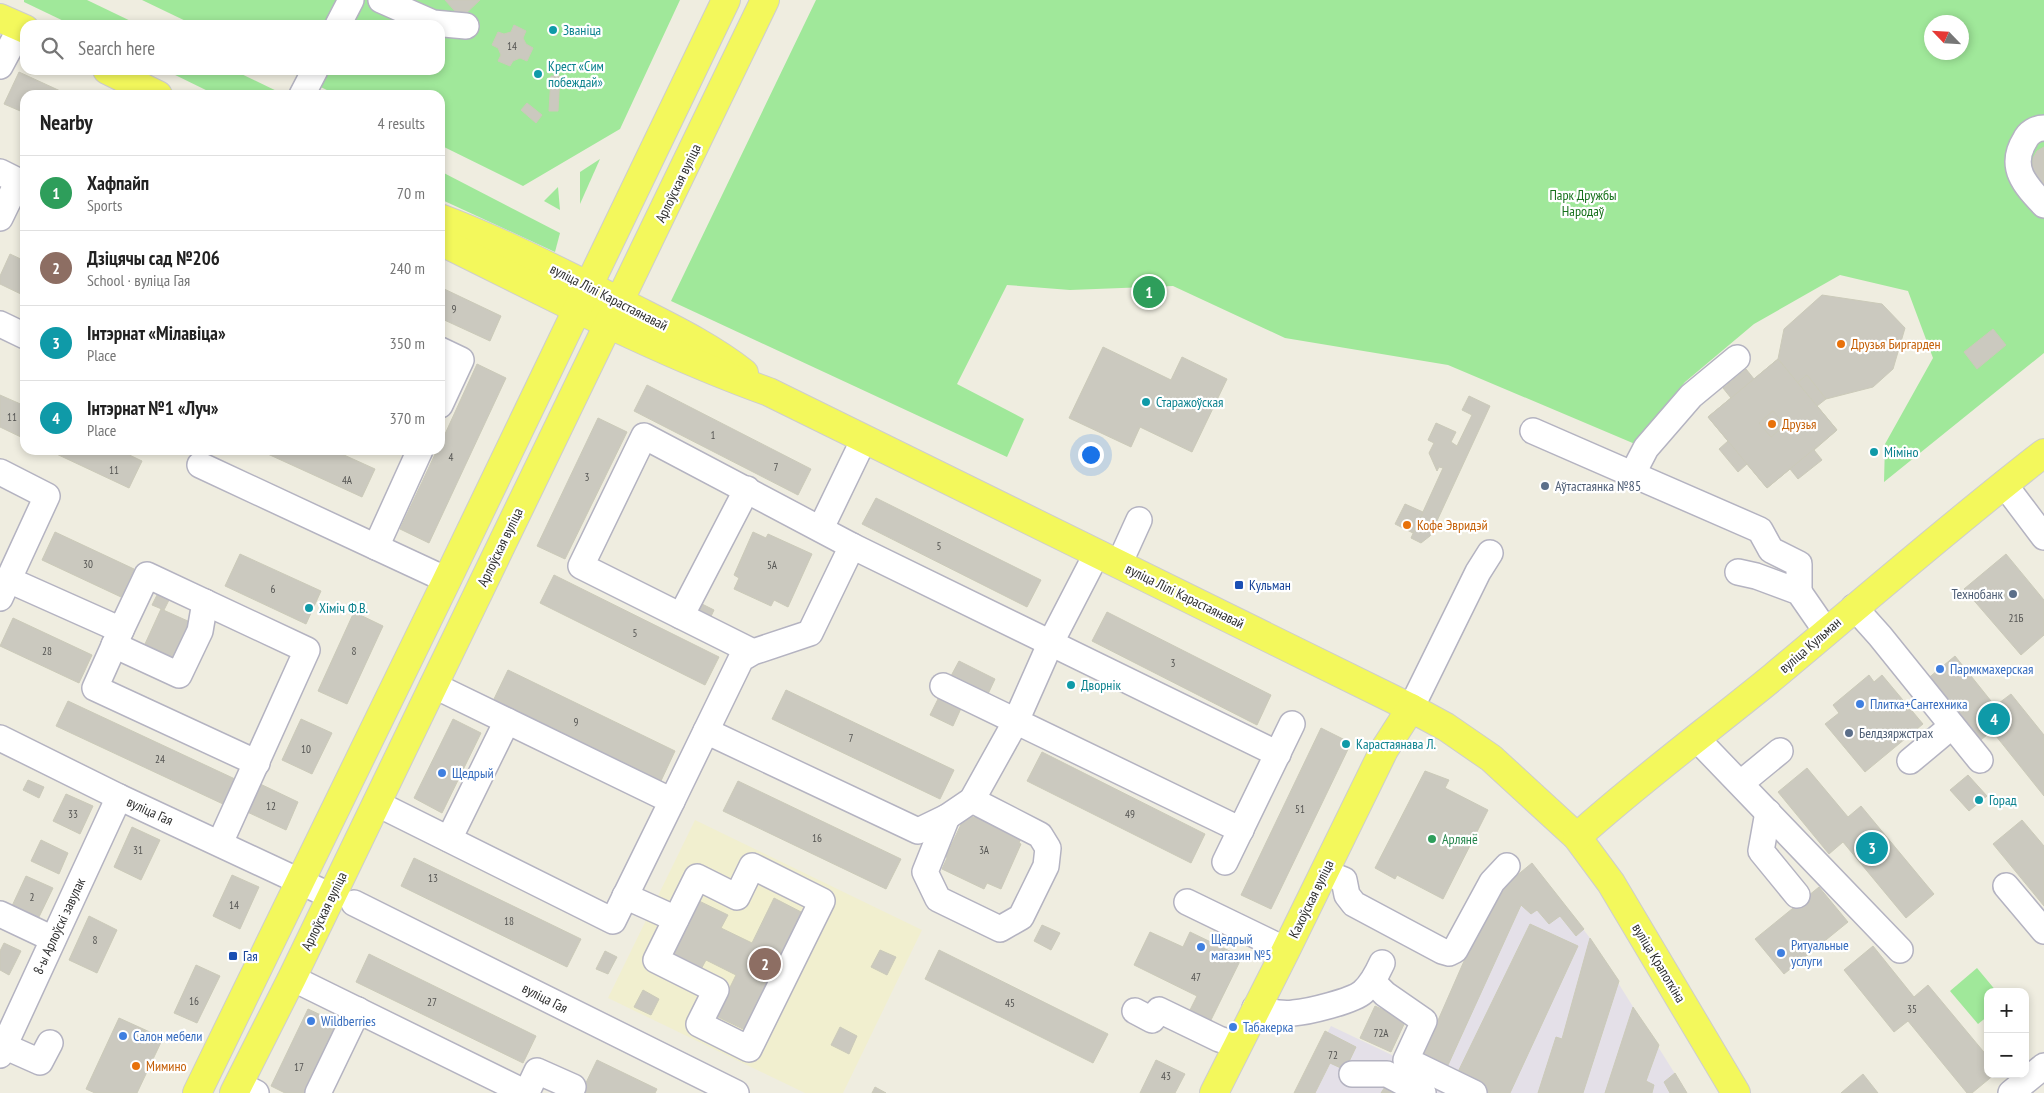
<!DOCTYPE html>
<meta charset="utf-8">
<style>
:root{--surface:#fff;--page:#f6f6f6;--text:#222;--muted:#767676;--line:#e0e0e0;--accent:#111827}
body{margin:0;font-family:"PT Sans Narrow",sans-serif;background:var(--page);color:var(--text)}
.controls{position:absolute;right:15px;bottom:15px;display:grid;overflow:hidden;border-radius:10px;box-shadow:0 2px 8px #0003}
.controls button{width:45px;height:45px;display:grid;place-items:center;padding:0;border:0;border-bottom:1px solid var(--line);background:var(--surface);color:var(--text);font:25px sans-serif}
.compass{position:absolute;left:1924px;top:15px;width:45px;height:45px;border-radius:50%;background:var(--surface);box-shadow:0 2px 8px #0003;rotate:295deg}
.you{position:absolute;left:1090px;top:454px;width:18px;height:18px;margin:-12px;border:4px solid #fff;border-radius:50%;background:#1a73e8;box-shadow:0 0 0 8px #1a73e833}
.badge{display:grid;place-items:center;width:32px;height:32px;border-radius:50%;background:var(--accent);color:#fff;font-size:16px;font-weight:700}
.pin{position:absolute;translate:-50% -50%;border:2px solid #fff;box-shadow:0 1px 5px #0006}
.list{margin:0;padding:0;list-style:none}
h2{display:flex;justify-content:space-between;align-items:center;height:65px;margin:0;padding:0 20px;font-size:21px}
h2 small{font-size:16px;font-weight:400;color:var(--muted)}
.list li{display:grid;grid-template-columns:32px 1fr auto;gap:15px;align-items:center;box-sizing:border-box;height:75px;padding:0 20px;border-top:1px solid var(--line)}
.list b{display:block;font-size:19px;white-space:nowrap}
.list p{margin:0;font-size:16px;white-space:nowrap;color:var(--muted)}
.list em{font-size:16px;font-style:normal;color:var(--muted)}
.icon{flex:none;width:28px;height:28px;fill:none;stroke:currentColor;stroke-width:2;stroke-linecap:round;stroke-linejoin:round}
.map{position:relative;flex:none;width:2044px;height:1093px;overflow:hidden}
.search{position:absolute;background:var(--surface);box-shadow:0 2px 8px #0003;left:20px;top:20px;width:425px;height:55px;display:flex;align-items:center;gap:12px;box-sizing:border-box;padding:0 18px;border-radius:15px;color:var(--muted);font-size:19px}
.panel{position:absolute;background:var(--surface);box-shadow:0 2px 8px #0003;left:20px;top:90px;width:425px;height:365px;border-radius:15px}
.map>svg:first-child{display:block}
</style>
<div class="map">
<svg width="2044" height="1093" viewBox="0 0 2044 1093">
<rect width="100%" height="100%" fill="#efede0"/>
<path fill="#e4e0e8" d="M1532,863l58,75 97,155h-391l35,-67 86,41 76,-172z"/>
<path fill="#f1efcf" d="M695,820l227,110 -79,163h-38l-197,-95z"/>
<g fill="#a0e89a" fill-rule="evenodd">
<path d="M24,0h63l52,25h-67l-48,-23z"/>
<path d="M142,0h538l-60,129 -97,57 -83,-41v-50h-103l-51,-25h154v-45h-246z"/>
<path d="M816,0h1228v353l-160,129 1,-38 48,-86 -25,-67 -68,-16 -86,49 -69,58 -50,62 -187,-79 -163,-27 -112,-52 -103,4 -63,-5 -50,99 67,35 -17,38 -336,-156zM1932,22h30v30h-30z"/>
<path d="M165,70h68l52,25h-69z"/>
<path d="M600,159l-20,45v-32z"/>
<path d="M440,171l120,62 -5,19 -115,-53z"/>
<path d="M558,187l2,23 -16,-9z"/>
<path d="M1977,968l20,24h-9v24l-10,8 -28,-33z"/>
</g>
<g fill="#cbc9bf" stroke="#cbcab9">
<path d="M445,0h35l-19,18z"/>
<path d="M551,24l8,4 -3,8 -9,-5z"/>
<path d="M514,25l12,6 -3,7 3,6 7,4 -6,13 -7,-3 -7,3 -3,5 -12,-5 3,-6 -3,-7 -6,-3 6,-13 6,2 7,-2z"/>
<path d="M19,72l50,23h-44v18l-21,-9z"/>
<path d="M551,76h9l-2,35h-9z"/>
<path d="M527,103l15,12 -6,8 -15,-13z"/>
<path d="M2044,147v38l-4,-1 -6,-8 -2,-8 1,-10 4,-7z"/>
<path d="M10,254l15,7v35l-25,-12v-8z"/>
<path d="M440,287l61,29 -11,25 -50,-23z"/>
<path d="M1822,295l60,9 23,24 -12,41 -20,18 -47,12 -19,-24 -10,8 -19,-24 6,-30z"/>
<path d="M1993,329l13,16 -29,24 -13,-17z"/>
<path d="M1103,347l68,33 11,-23 45,22 -35,73 -52,-25 -9,20 -62,-29z"/>
<path d="M1778,359l19,24 10,-8 19,24 -9,7 20,24 -23,20 8,10 -24,19 -8,-10 -23,19 -20,-24 -9,8 -19,-23 9,-8 -20,-24 23,-19 -8,-10 23,-19 8,10z"/>
<path d="M1778,359l59,71 -70,58 -59,-71z"/>
<path d="M477,364l29,14 -77,165 -29,-14 37,-79h3v-5z"/>
<path d="M647,385l164,84 -13,26 -164,-84z"/>
<path d="M0,395l25,11v33l-25,-12z"/>
<path d="M1469,396l21,10 -60,130 -9,7 -10,-5 32,-70 -4,-1 -2,4 -8,-18 5,-10 -6,-3 8,-17 20,9 -5,10 6,4 15,-31 -10,-5z"/>
<path d="M1773,411l12,14 -14,12 -12,-14z"/>
<path d="M598,418l29,14 -62,127 -28,-13z"/>
<path d="M48,450h71l23,11 -13,27z"/>
<path d="M259,450h74l42,19 -13,28z"/>
<path d="M876,498l165,82 -14,27 -165,-83z"/>
<path d="M1405,504l18,8 -10,21 -18,-9z"/>
<path d="M55,532l79,37 -13,28 -79,-37z"/>
<path d="M753,532l13,6 2,-4 44,20 -24,53 -14,-7 -3,6 -37,-17 5,-11 -5,-3z"/>
<path d="M240,554l81,37 -15,33 -81,-38z"/>
<path d="M2006,554l38,46v35l-23,20 -57,-66z"/>
<path d="M554,575l165,82 -14,28 -165,-82z"/>
<path d="M159,591l12,5 -7,14 -12,-5z"/>
<path d="M698,602l16,8 -7,15 -17,-9z"/>
<path d="M161,609l29,13 -17,36 -28,-14z"/>
<path d="M354,612l29,14 -36,78 -29,-13z"/>
<path d="M1107,612l164,83 -14,30 -165,-84z"/>
<path d="M13,618l79,37 -13,28 -79,-37z"/>
<path d="M1955,656l40,50 16,-12 33,41v61l-52,-65 -15,12 -51,-63z"/>
<path d="M959,661l36,18 -7,15 -37,-18z"/>
<path d="M508,670l167,81 -15,32 -167,-82z"/>
<path d="M1869,675l5,7 8,-7 41,49 -58,48 -40,-48 14,-11 -6,-8z"/>
<path d="M786,690l168,80 -14,29 -168,-80z"/>
<path d="M941,693l22,11 -10,22 -23,-11z"/>
<path d="M68,701l167,78 -12,25 -167,-78z"/>
<path d="M301,719l31,14 -20,41 -30,-14z"/>
<path d="M453,719l28,14 -39,80 -28,-15z"/>
<path d="M1321,728l30,15 -80,166 -30,-14z"/>
<path d="M1042,752l163,82 -14,29 -164,-82z"/>
<path d="M1807,768l41,49 13,-11 73,88 -28,24 -63,-76 -14,12 -51,-62z"/>
<path d="M1425,771l24,9 -4,8 43,22 -45,89 -46,-24 -2,4 -20,-11z"/>
<path d="M1968,775l19,21 -18,15 -19,-21z"/>
<path d="M28,780l16,7 -5,11 -16,-8z"/>
<path d="M738,781l163,78 -15,30 -163,-78z"/>
<path d="M256,782l42,20 -12,28 -43,-20z"/>
<path d="M66,794l27,12 -13,28 -27,-13z"/>
<path d="M966,814l9,4 1,-3 46,21 -3,7 2,1 -20,45 -14,-6 -3,6 -42,-20 5,-11 -1,-2z"/>
<path d="M2022,820l22,26v60l-51,-62z"/>
<path d="M132,827l28,13 -19,40 -27,-13z"/>
<path d="M41,840l27,13 -9,21 -28,-13z"/>
<path d="M414,858l167,81 -14,28 -166,-81z"/>
<path d="M1532,863l52,66 -8,7 -16,-20 -11,8 -12,-14 -6,4 -10,-9 -78,171 -25,-10 75,-171z"/>
<path d="M232,875l27,12 -19,42 -27,-13z"/>
<path d="M26,876l27,12 -15,31 -26,-13z"/>
<path d="M1819,887l29,35 -64,52 -29,-35z"/>
<path d="M774,898l31,16 -58,117 -31,-15 20,-41 -30,-15 -7,13 -31,-16 29,-57 31,15 -7,13 31,15z"/>
<path d="M89,916l28,14 -20,43 -28,-13z"/>
<path d="M1530,924l48,22 -68,147h-21l-34,-15z"/>
<path d="M1042,925l18,8 -9,17 -17,-9z"/>
<path d="M1150,932l33,15 7,-15 52,25 -31,63 -21,-10 7,-14 -63,-31z"/>
<path d="M1590,938l29,43 -36,112h-45l18,-56 6,2z"/>
<path d="M4,943l17,8 -12,24 -9,-5v-19z"/>
<path d="M1873,946l41,51 14,-12 60,72v17h7l-23,19h-5l-59,-72 -14,11 -50,-62z"/>
<path d="M880,950l16,7 -9,18 -16,-8z"/>
<path d="M939,950l169,84 -15,29 -168,-84z"/>
<path d="M605,951l12,6 -9,17 -12,-5z"/>
<path d="M369,954l167,82 -13,27 -167,-81z"/>
<path d="M196,965l24,11 -23,47 -23,-10z"/>
<path d="M643,990l16,9 -8,16 -17,-8z"/>
<path d="M1375,1006l31,14 -15,32 -31,-14z"/>
<path d="M1633,1007l26,38 -13,36 8,4 -2,8h-47z"/>
<path d="M308,1009l30,14 -33,70h-20l-14,-7z"/>
<path d="M119,1018l44,20 -26,55h-42l-9,-4z"/>
<path d="M840,1027l17,9 -8,18 -18,-9z"/>
<path d="M1325,1031l31,16 -11,23 -15,-7 -15,30h-21z"/>
<path d="M597,1060l60,29 -2,4h-74z"/>
<path d="M1156,1060l29,14 -10,19h-35z"/>
<path d="M1675,1073l12,20h-17l-6,-11z"/>
<path d="M1863,1074l15,19h-37z"/>
<path d="M1390,1079l23,14h-32z"/>
<path d="M875,1087l11,6h-14z"/>
</g>
<g fill="none" stroke-linecap="round" stroke-linejoin="round">
<defs>
<g id="minor">
<path d="M381,0l52,23 33,3"/>
<path d="M338,25l13,-25"/>
<path d="M0,66l21,-39"/>
<path d="M302,95l13,-25"/>
<path d="M2044,128c-8,0 -16,5 -19,12 -17,27 0,45 19,65"/>
<path d="M0,172l18,9 -18,37"/>
<path d="M0,324l25,12"/>
<path d="M440,350l21,10 -21,45"/>
<path d="M1533,431l227,99 11,20 28,14v28"/>
<path d="M420,450l-44,97 71,33"/>
<path d="M200,465l176,82"/>
<path d="M0,472l47,24 -47,102"/>
<path d="M1632,475l14,-27 45,-52 46,-38"/>
<path d="M2004,484l40,53"/>
<path d="M821,528l43,-89"/>
<path d="M852,546l426,208"/>
<path d="M1119,564l20,-44"/>
<path d="M1738,572l18,4 43,16 27,39"/>
<path d="M9,580l112,50 26,-55 160,75 -87,193"/>
<path d="M1854,607l26,29 100,124"/>
<path d="M681,616l66,-127"/>
<path d="M121,630l-26,58 162,75"/>
<path d="M114,645l65,30 21,-44 5,-29"/>
<path d="M943,686l298,144"/>
<path d="M1411,708l67,-136 12,-19"/>
<path d="M706,731l35,-72 12,-7 57,-19 42,-87 -208,-110 -63,130 172,86"/>
<path d="M0,738l119,59 212,99"/>
<path d="M1696,738l204,212"/>
<path d="M1910,761l42,-35"/>
<path d="M1741,783l39,-32"/>
<path d="M672,801l34,-70 212,100 29,-14 25,-17 44,-79 35,-79 46,-89"/>
<path d="M376,803l237,118 59,-120 -239,-116"/>
<path d="M1768,812l-7,39 36,44"/>
<path d="M947,817l-22,55 13,27 62,30 21,-12 25,-51 2,-18 -8,-13 -68,-35"/>
<path d="M449,839l58,-118"/>
<path d="M1225,862l67,-138"/>
<path d="M752,866l70,35 -73,148 -50,-25 17,-34 -60,-30 41,-83 40,20z"/>
<path d="M1324,872l20,8 3,15 7,9 88,47 7,2 6,-3 37,-68 15,-16"/>
<path d="M2006,886l38,45"/>
<path d="M625,896l51,23"/>
<path d="M1187,902l99,48"/>
<path d="M354,903l382,190"/>
<path d="M0,914l53,25"/>
<path d="M292,978l234,115"/>
<path d="M1373,982l12,12 39,27 -18,39 68,33"/>
<path d="M1255,1008c13,3 25,7 38,5 15,-1 60,-12 70,-21 9,-8 14,-18 19,-29"/>
<path d="M1135,1011l17,9 7,-10 60,29 18,6"/>
<path d="M4,1046l36,16 10,-19"/>
<path d="M0,1055l119,-258"/>
<path d="M1352,1074h35l36,19"/>
<path d="M238,1084l18,9"/>
<path d="M527,1092l10,-21 36,16 -3,6"/>
<path d="M318,1093l40,-83"/>
<path d="M2011,1093l33,-27"/>
</g>
<g id="major">
<path d="M0,18l25,11"/>
<path d="M107,70l51,25"/>
<path d="M440,218c61,23 120,54 179,83 42,22 87,42 125,72"/>
<path d="M440,241c108,53 215,110 329,151l642,316 35,19 45,31 86,79 34,46 125,210"/>
<path d="M1577,837c62,-56 130,-106 196,-160 90,-75 178,-152 271,-224"/>
<path d="M197,1093l250,-513 279,-580"/>
<path d="M234,1093l58,-115 473,-978"/>
<path d="M1214,1093l72,-143 98,-200 27,-42"/>
</g>
</defs>
<use href="#minor" stroke="#b4b3c1" stroke-width="28"/>
<use href="#major" stroke="#cdcdcd" stroke-width="30"/>
<use href="#minor" stroke="#fff" stroke-width="25"/>
<use href="#major" stroke="#f3f85c" stroke-width="28"/>
</g>
<g fill="#0f9aa8" stroke="#fff" stroke-width="2">
<circle cx="553" cy="30" r="5"/>
<circle cx="538" cy="74" r="5"/>
<circle cx="1146" cy="402" r="5"/>
<circle cx="1874" cy="452" r="5"/>
<circle cx="309" cy="608" r="5"/>
<circle cx="1071" cy="685" r="5"/>
<circle cx="1346" cy="744" r="5"/>
<circle cx="1979" cy="800" r="5"/>
</g>
<g fill="#e8710a" stroke="#fff" stroke-width="2">
<circle cx="1841" cy="344" r="5"/>
<circle cx="1772" cy="424" r="5"/>
<circle cx="1407" cy="525" r="5"/>
<circle cx="136" cy="1066" r="5"/>
</g>
<g fill="#5c6f8a" stroke="#fff" stroke-width="2">
<circle cx="1545" cy="486" r="5"/>
<circle cx="2013" cy="594" r="5"/>
<circle cx="1849" cy="733" r="5"/>
</g>
<g fill="#1a4fb4" stroke="#fff" stroke-width="2">
<rect x="1234" y="580" width="10" height="10" rx="2.5"/>
<rect x="228" y="951" width="10" height="10" rx="2.5"/>
</g>
<g fill="#3f7fe0" stroke="#fff" stroke-width="2">
<circle cx="1940" cy="669" r="5"/>
<circle cx="1860" cy="704" r="5"/>
<circle cx="442" cy="773" r="5"/>
<circle cx="1201" cy="947" r="5"/>
<circle cx="1781" cy="953" r="5"/>
<circle cx="311" cy="1021" r="5"/>
<circle cx="1233" cy="1027" r="5"/>
<circle cx="123" cy="1036" r="5"/>
</g>
<circle fill="#2e9e5b" stroke="#fff" stroke-width="2" cx="1432" cy="839" r="5"/>
<g text-anchor="middle" dominant-baseline="central" stroke-width="4.5" stroke-linejoin="round" paint-order="stroke">
<g font-size="11" fill="#545452">
<text x="512" y="46">14</text>
<text x="454" y="309">9</text>
<text x="12" y="417">11</text>
<text x="713" y="435">1</text>
<text x="451" y="457">4</text>
<text x="776" y="467">7</text>
<text x="114" y="470">11</text>
<text x="587" y="477">3</text>
<text x="347" y="480">4А</text>
<text x="939" y="546">5</text>
<text x="88" y="564">30</text>
<text x="772" y="565">5А</text>
<text x="273" y="589">6</text>
<text x="2016" y="618">21Б</text>
<text x="635" y="633">5</text>
<text x="47" y="651">28</text>
<text x="354" y="651">8</text>
<text x="1173" y="663">3</text>
<text x="576" y="722">9</text>
<text x="851" y="738">7</text>
<text x="306" y="749">10</text>
<text x="160" y="759">24</text>
<text x="271" y="806">12</text>
<text x="1300" y="809">51</text>
<text x="73" y="814">33</text>
<text x="1130" y="814">49</text>
<text x="817" y="838">16</text>
<text x="138" y="850">31</text>
<text x="984" y="850">3А</text>
<text x="433" y="878">13</text>
<text x="32" y="897">2</text>
<text x="234" y="905">14</text>
<text x="509" y="921">18</text>
<text x="95" y="940">8</text>
<text x="1196" y="977">47</text>
<text x="194" y="1001">16</text>
<text x="432" y="1002">27</text>
<text x="1010" y="1003">45</text>
<text x="1912" y="1009">35</text>
<text x="1381" y="1033">72А</text>
<text x="1333" y="1055">72</text>
<text x="299" y="1067">17</text>
<text x="1166" y="1076">43</text>
</g>
<g font-size="14" fill="#0d838f" stroke="#fff" text-anchor="start">
<text x="563" y="30">Званіца</text>
<text x="548" y="66">Крест «Сим<tspan x="548" dy="16">побеждай»</tspan></text>
<text x="1156" y="402">Старажоўская</text>
<text x="1884" y="452">Міміно</text>
<text x="319" y="608">Хіміч Ф.В.</text>
<text x="1081" y="685">Дворнік</text>
<text x="1356" y="744">Карастаянава Л.</text>
<text x="1989" y="800">Горад</text>
</g>
<g font-size="14" fill="#2d2d2d" stroke="#fff">
<text transform="translate(678 183) rotate(-64)">Арлоўская вуліца</text>
<text transform="translate(609 297) rotate(27)">вуліца Лілі Карастаянавай</text>
<text transform="translate(500 547) rotate(-64)">Арлоўская вуліца</text>
<text transform="translate(1185 596) rotate(26)">вуліца Лілі Карастаянавай</text>
<text transform="translate(1810 645) rotate(-41)">вуліца Кульман</text>
<text transform="translate(150 811) rotate(25)">вуліца Гая</text>
<text transform="translate(1311 899) rotate(-64)">Кахоўская вуліца</text>
<text transform="translate(324 911) rotate(-64)">Арлоўская вуліца</text>
<text transform="translate(59 926) rotate(-65)">8-ы Арлоўскі завулак</text>
<text transform="translate(1659 963) rotate(59)">вуліца Крапоткіна</text>
<text transform="translate(545 998) rotate(27)">вуліца Гая</text>
</g>
<g font-size="14" fill="#17711c" stroke="#fff">
<text x="1583" y="195">Парк Дружбы<tspan x="1583" dy="16">Народаў</tspan></text>
</g>
<g font-size="14" fill="#c56008" stroke="#fff" text-anchor="start">
<text x="1851" y="344">Друзья Биргарден</text>
<text x="1782" y="424">Друзья</text>
<text x="1417" y="525">Кофе Эвридэй</text>
<text x="146" y="1066">Мимино</text>
</g>
<g font-size="14" fill="#4e5e75" stroke="#fff" text-anchor="start">
<text x="1555" y="486">Аўтастаянка №85</text>
<text x="2003" y="594" text-anchor="end">Технобанк</text>
<text x="1859" y="733">Белдзяржстрах</text>
</g>
<g font-size="14" fill="#164399" stroke="#fff" text-anchor="start">
<text x="1249" y="585">Кульман</text>
<text x="243" y="956">Гая</text>
</g>
<g font-size="14" fill="#366cbe" stroke="#fff" text-anchor="start">
<text x="1950" y="669">Пармкмахерская</text>
<text x="1870" y="704">Плитка+Сантехника</text>
<text x="452" y="773">Щедрый</text>
<text x="1211" y="939">Щедрый<tspan x="1211" dy="16">магазин №5</tspan></text>
<text x="1791" y="945">Ритуальные<tspan x="1791" dy="16">услуги</tspan></text>
<text x="321" y="1021">Wildberries</text>
<text x="1243" y="1027">Табакерка</text>
<text x="133" y="1036">Салон мебели</text>
</g>
<g font-size="14" fill="#27864d" stroke="#fff" text-anchor="start">
<text x="1442" y="839">Арлянё</text>
</g>
</g>
</svg>
<div class="controls">
<button>+</button>
<button>−</button>
</div>
<svg class="compass" viewBox="-18 -18 36 36"><path d="M0-13l5 13h-10z" fill="#e53935"/><path d="M0 13l5-13h-10z" fill="#767676"/></svg>
<div class="you"></div>
<div class="pin badge" style="left:1149px;top:292px;background:#2e9e5b">1</div>
<div class="pin badge" style="left:765px;top:964px;background:#8d6e63">2</div>
<div class="pin badge" style="left:1872px;top:848px;background:#0f9aa8">3</div>
<div class="pin badge" style="left:1994px;top:719px;background:#0f9aa8">4</div>
<div class="search"><svg class="icon" aria-label="search" viewBox="0 0 24 24"><circle cx="10" cy="10" r="6"/><path d="M15 15l6 6"/></svg>Search here</div>
<section class="panel">
<h2>Nearby<small>4 results</small></h2>
<ul class="list">
<li><span class="badge" style="background:#2e9e5b">1</span><div><b>Хафпайп</b><p>Sports</p></div><em>70 m</em></li>
<li><span class="badge" style="background:#8d6e63">2</span><div><b>Дзіцячы сад №206</b><p>School · вуліца Гая</p></div><em>240 m</em></li>
<li><span class="badge" style="background:#0f9aa8">3</span><div><b>Інтэрнат «Мілавіца»</b><p>Place</p></div><em>350 m</em></li>
<li><span class="badge" style="background:#0f9aa8">4</span><div><b>Інтэрнат №1 «Луч»</b><p>Place</p></div><em>370 m</em></li>
</ul>
</section>
</div>
